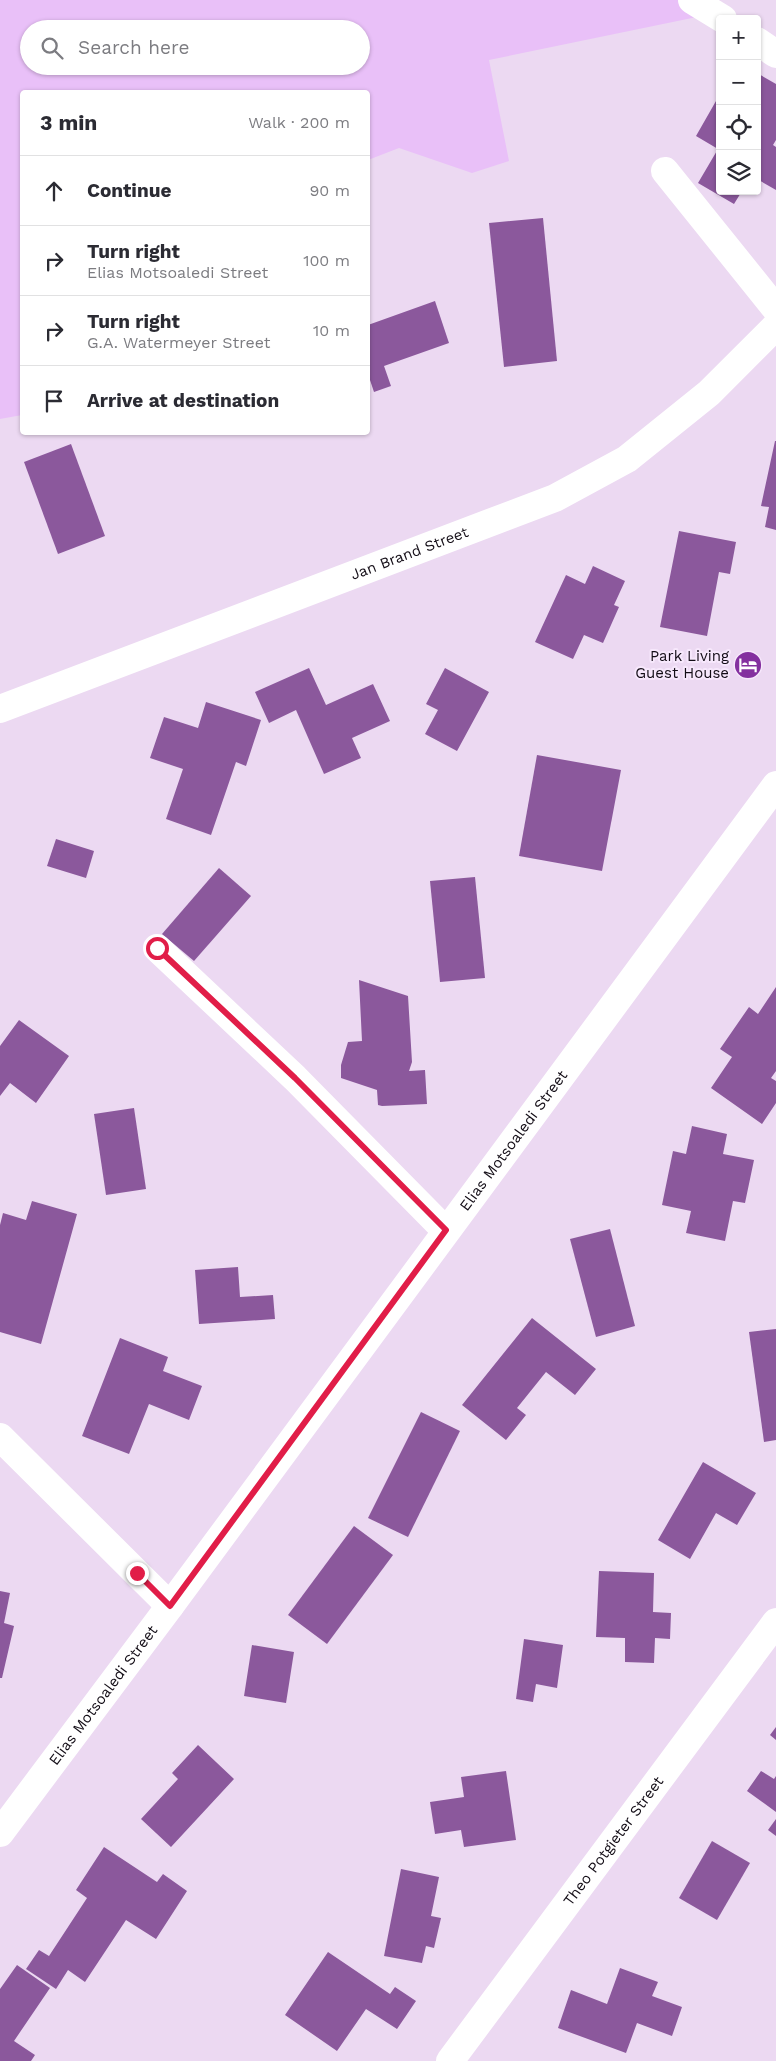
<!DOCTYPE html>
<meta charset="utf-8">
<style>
:root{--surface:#fff;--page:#f7f7f7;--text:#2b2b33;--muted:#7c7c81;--line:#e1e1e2}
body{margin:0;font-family:"Work Sans",sans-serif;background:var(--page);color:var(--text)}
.controls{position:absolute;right:15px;top:15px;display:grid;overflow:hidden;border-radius:5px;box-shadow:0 1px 4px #0004}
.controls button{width:45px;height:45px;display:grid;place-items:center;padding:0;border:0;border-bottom:1px solid var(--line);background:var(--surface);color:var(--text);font:25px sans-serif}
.stop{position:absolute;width:15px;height:15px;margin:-11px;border:4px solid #e11d48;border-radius:50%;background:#fff}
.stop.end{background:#e11d48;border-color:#fff;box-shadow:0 1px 5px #0008}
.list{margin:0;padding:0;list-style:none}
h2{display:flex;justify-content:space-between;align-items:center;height:65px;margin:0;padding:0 20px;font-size:21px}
h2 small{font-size:16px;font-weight:400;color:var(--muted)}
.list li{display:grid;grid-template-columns:32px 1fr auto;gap:15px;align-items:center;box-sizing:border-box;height:70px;padding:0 20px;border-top:1px solid var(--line)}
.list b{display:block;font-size:19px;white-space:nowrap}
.list p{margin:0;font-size:16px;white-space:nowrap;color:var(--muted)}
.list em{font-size:16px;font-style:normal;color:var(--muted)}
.icon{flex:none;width:28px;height:28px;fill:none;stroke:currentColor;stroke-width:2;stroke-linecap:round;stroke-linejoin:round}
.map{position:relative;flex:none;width:776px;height:2061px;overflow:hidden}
.search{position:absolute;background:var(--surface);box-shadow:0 1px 4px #0004;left:20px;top:20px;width:350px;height:55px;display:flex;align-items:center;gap:12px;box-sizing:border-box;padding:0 18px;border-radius:28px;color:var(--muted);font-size:19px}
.panel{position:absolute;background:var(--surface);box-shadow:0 1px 4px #0004;left:20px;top:90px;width:350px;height:345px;border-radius:5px}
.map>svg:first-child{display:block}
</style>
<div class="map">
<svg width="776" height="2061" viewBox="0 0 776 2061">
<rect width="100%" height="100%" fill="#ecd9f2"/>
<path fill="#e9c0f8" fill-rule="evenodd" d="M0,0h710l16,11 -237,49 20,101 -37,12 -73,-25 -31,12v-68h-346v323l-22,4zM29,29h332v37h-332z"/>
<g fill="#8b589c">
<path d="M757,73l19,11v56l-3,5 3,2v43l-19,-11z"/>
<path d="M720,94v97h22l-8,13 -36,-21 20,-34 -22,-13z"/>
<path d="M543,218l14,143 -53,6 -15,-144z"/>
<path d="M435,301l14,42 -65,23 7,20 -17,6 -6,-18v-49z"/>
<path d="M775,441h1v89l-11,-3 4,-20 -8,-1z"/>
<path d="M71,444l34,92 -47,18 -34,-92z"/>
<path d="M679,531l57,11 -6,32 -11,-2 -12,64 -47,-9z"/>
<path d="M593,566l32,15 -11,24 5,2 -16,36 -19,-8 -11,24 -38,-17 31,-67 19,9z"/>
<path d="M309,668l17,37 47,-21 17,37 -38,17 9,20 -37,16 -28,-64 -27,13 -14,-31z"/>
<path d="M445,668l44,24 -32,59 -32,-17 13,-24 -12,-6z"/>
<path d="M206,702l55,18 -15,46 -10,-4 -25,73 -45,-16 17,-50 -33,-11 14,-41 34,11z"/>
<path d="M537,755l84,15 -19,101 -83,-15z"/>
<path d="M56,839l38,12 -8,27 -39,-12z"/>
<path d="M219,868l32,28 -57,65 -32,-27z"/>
<path d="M475,877l10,101 -45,4 -10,-101z"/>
<path d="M359,980l49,16 4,66 -3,9 16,-1 2,34 -45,2 -4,-1 -1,-15 -36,-12v-13l7,-23 14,-1z"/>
<path d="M776,987v84l-5,7 5,3v22l-14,21 -51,-36 21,-31 -12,-8 29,-42 9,7z"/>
<path d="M19,1020l50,36 -33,47 -26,-20 -10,13v-50z"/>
<path d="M134,1108l12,81 -40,6 -12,-81z"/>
<path d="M692,1126l35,8 -4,20 31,6 -9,43 -12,-2 -8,40 -39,-8 5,-22 -29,-6 11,-54 13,3z"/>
<path d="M32,1201l45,13 -36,130 -41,-12v-107l3,-12 23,7z"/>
<path d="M610,1229l25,97 -39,11 -26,-98z"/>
<path d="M238,1267l2,30 33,-2 2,24 -76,5 -4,-54z"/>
<path d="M532,1318l64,51 -21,26 -29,-23 -29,36 9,7 -20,25 -44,-35z"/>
<path d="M776,1329v111l-12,2 -15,-110z"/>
<path d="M120,1338l48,19 -5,14 39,15 -13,34 -40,-16 -20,50 -47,-18z"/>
<path d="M421,1412l39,19 -52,106 -40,-19z"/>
<path d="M703,1462l53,31 -19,32 -21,-12 -26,46 -32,-19z"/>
<path d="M354,1526l39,29 -66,89 -39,-29z"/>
<path d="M599,1571l55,2 -1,39 18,1 -1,26 -15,-1 -1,25 -29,-1v-24l-29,-1z"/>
<path d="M0,1591l10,2 -6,30 10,3 -12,52h-2z"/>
<path d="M524,1639l39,6 -6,43 -21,-4 -3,18 -17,-3z"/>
<path d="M252,1645l42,7 -8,51 -42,-7z"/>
<path d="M776,1727v13l-6,-5z"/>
<path d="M198,1745l36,34 -63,68 -30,-28 37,-40 -6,-6z"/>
<path d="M506,1771l10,69 -52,7 -3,-17 -26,4 -5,-32 34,-5 -3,-20z"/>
<path d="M761,1771l13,8 2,-3v36l-29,-21z"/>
<path d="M776,1819v17l-8,-6z"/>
<path d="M712,1841l38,22 -33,57 -38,-22z"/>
<path d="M104,1847l53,35 6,-8 24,17 -31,48 -30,-19 -41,62 -17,-12 -12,19 -30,-20 13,-19 10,6 38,-58 -11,-8z"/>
<path d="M401,1869l38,8 -8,39 10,2 -7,30 -8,-2 -4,17 -38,-7z"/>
<path d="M328,1952l62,42 5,-7 21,14 -19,28 -31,-20 -29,42 -52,-36z"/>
<path d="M17,1965l33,23 -36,53 21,14 -4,6h-31v-72z"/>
<path d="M620,1968l38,14 -6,14 30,11 -10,29 -35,-13 -11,30 -68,-25 13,-38 36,14z"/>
</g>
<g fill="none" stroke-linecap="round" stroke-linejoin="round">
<g stroke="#fff" stroke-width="28">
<path d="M692,0l31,19"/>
<path d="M757,41l19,13"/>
<path d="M665,171l111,138"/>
<path id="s1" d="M0,709l555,-211 72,-39 82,-66 67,-67"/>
<path d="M157,948l138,130 151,153"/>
<path d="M0,1437l170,169"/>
<path id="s2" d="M0,1833l170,-227 606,-821"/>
<path id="s3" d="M450,2061l326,-439"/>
</g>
</g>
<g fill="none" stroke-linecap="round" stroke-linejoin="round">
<path stroke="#e11d48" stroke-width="6" d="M137,1573l33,33 276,-376 -151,-152 -138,-130"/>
</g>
<defs>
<symbol id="hotel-disc" viewBox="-11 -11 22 22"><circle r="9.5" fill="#84309f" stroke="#f7e8fc"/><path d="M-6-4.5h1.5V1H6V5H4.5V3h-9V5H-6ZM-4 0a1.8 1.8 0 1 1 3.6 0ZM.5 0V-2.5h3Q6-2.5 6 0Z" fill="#fff"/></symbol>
</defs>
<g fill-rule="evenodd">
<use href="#hotel-disc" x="732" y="649" width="32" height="32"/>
</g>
<g text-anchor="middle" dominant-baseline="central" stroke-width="4" stroke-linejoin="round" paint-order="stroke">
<g font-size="15" fill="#130d16" stroke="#f7e8fc">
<text stroke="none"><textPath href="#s1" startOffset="438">Jan Brand Street</textPath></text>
<text stroke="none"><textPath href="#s2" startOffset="862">Elias Motsoaledi Street</textPath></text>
<text stroke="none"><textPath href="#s2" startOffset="172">Elias Motsoaledi Street</textPath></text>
<text stroke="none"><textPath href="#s3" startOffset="274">Theo Potgieter Street</textPath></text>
</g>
<g font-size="15" fill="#130d16" stroke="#f7e8fc" text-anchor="end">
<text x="729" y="656">Park Living<tspan x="729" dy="17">Guest House</tspan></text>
</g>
</g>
</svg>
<div class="controls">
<button>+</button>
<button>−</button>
<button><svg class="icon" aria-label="locate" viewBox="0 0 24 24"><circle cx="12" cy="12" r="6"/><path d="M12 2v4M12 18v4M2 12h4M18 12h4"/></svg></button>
<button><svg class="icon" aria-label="layers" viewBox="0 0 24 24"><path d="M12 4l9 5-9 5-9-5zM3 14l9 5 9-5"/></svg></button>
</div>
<div class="stop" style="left:157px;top:948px"></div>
<div class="stop end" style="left:137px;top:1573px"></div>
<div class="search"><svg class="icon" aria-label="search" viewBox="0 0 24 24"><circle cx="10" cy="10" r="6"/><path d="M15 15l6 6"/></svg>Search here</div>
<section class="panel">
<h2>3 min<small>Walk · 200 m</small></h2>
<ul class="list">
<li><svg class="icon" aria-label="ahead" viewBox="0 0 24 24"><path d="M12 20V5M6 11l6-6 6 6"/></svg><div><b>Continue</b></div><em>90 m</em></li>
<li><svg class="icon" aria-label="right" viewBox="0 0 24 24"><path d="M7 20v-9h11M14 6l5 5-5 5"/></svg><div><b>Turn right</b><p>Elias Motsoaledi Street</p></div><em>100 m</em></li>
<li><svg class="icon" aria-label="right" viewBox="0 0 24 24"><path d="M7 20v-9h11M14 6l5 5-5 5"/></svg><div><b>Turn right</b><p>G.A. Watermeyer Street</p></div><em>10 m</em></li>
<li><svg class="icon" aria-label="arrive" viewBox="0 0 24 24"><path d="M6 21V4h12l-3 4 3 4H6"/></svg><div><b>Arrive at destination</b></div></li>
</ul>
</section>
</div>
